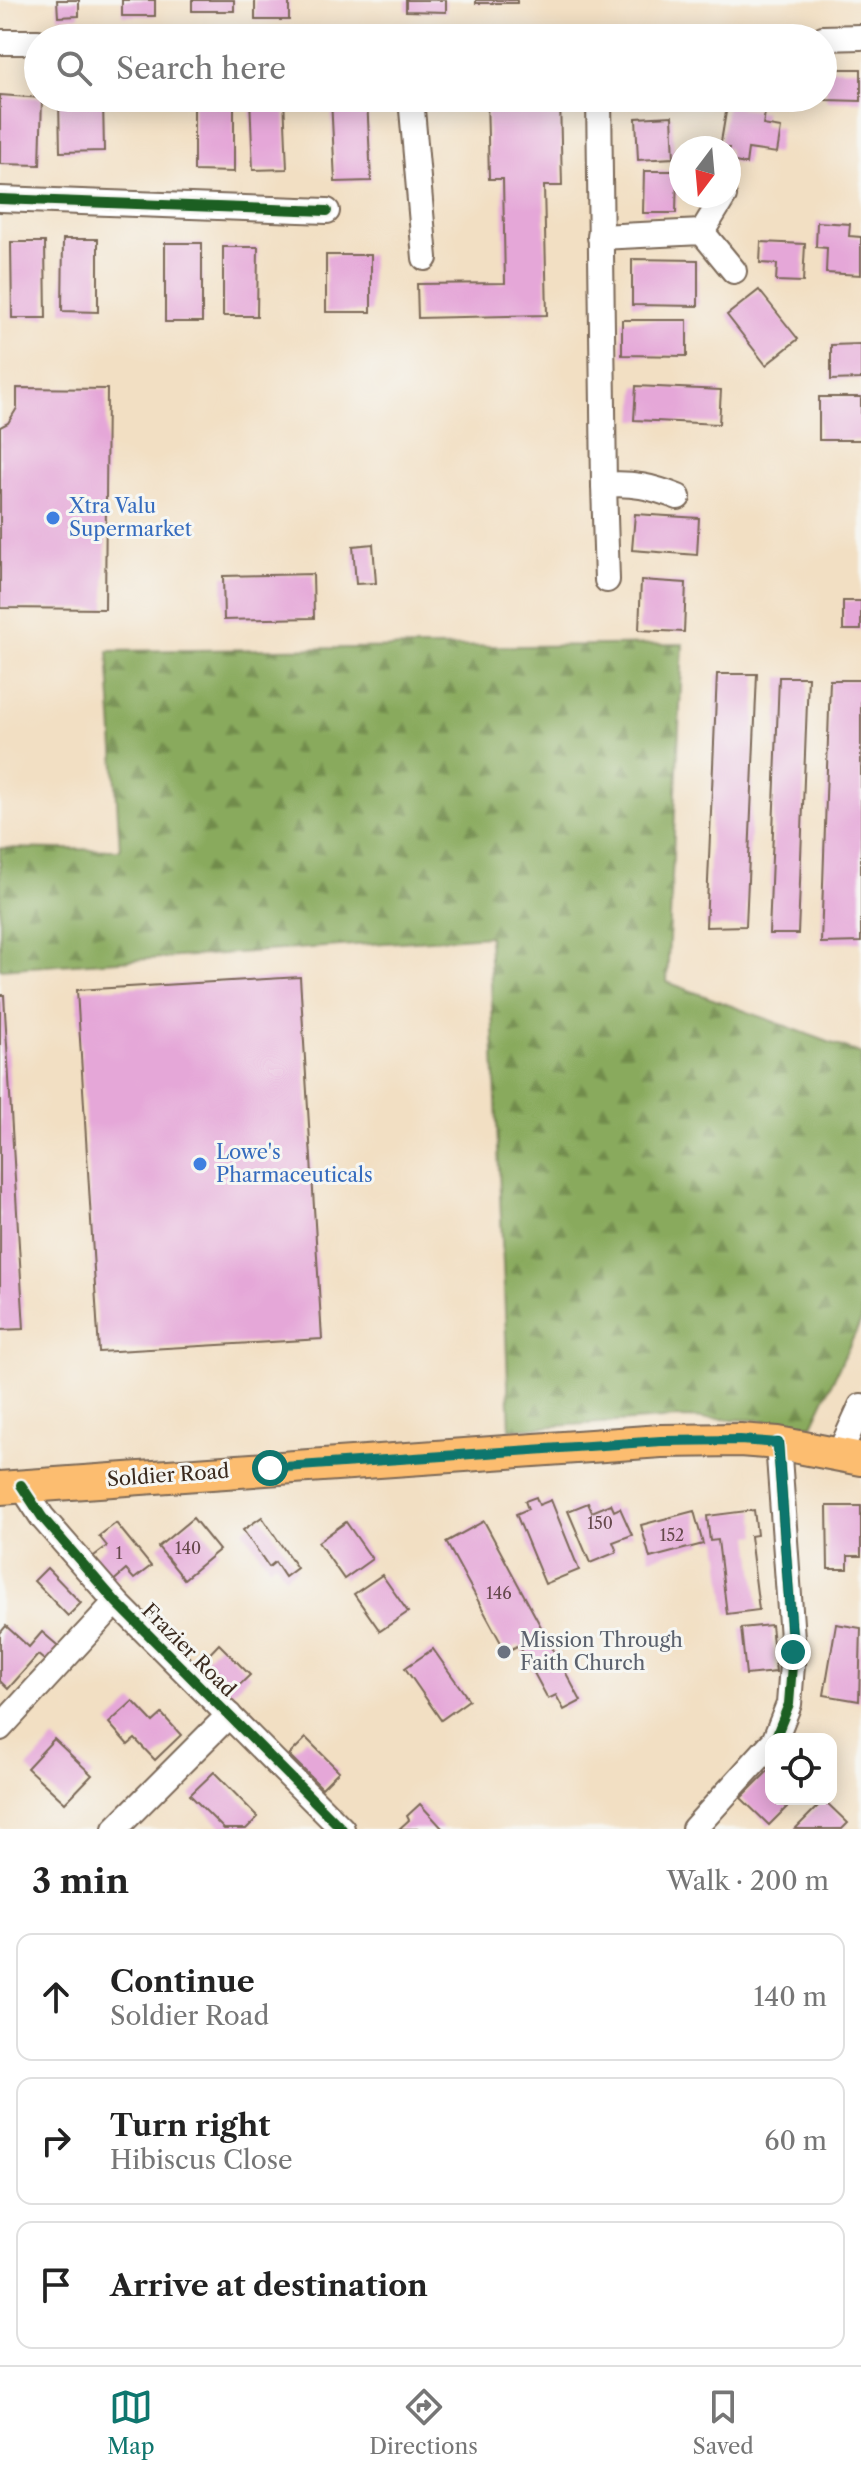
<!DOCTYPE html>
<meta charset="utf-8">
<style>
:root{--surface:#fff;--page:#f2f2f2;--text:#222;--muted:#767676;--line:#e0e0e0;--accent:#0f766e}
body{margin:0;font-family:"Libre Caslon Text",serif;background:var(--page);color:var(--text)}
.controls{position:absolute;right:24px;bottom:24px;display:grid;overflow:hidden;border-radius:16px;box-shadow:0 4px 20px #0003}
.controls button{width:72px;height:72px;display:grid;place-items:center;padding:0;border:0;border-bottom:2px solid var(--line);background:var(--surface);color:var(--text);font:40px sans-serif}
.compass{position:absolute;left:669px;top:136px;width:72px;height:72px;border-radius:50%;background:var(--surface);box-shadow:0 4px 20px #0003;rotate:196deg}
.stop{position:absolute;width:24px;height:24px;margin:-18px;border:6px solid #0f766e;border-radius:50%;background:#fff}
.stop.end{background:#0f766e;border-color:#fff;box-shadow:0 2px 8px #0008}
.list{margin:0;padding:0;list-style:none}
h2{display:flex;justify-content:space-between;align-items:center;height:104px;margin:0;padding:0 32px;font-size:34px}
h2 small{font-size:26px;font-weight:400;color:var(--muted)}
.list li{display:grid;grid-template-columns:52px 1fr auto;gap:24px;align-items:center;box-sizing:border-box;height:128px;margin:0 16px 16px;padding:0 16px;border:2px solid var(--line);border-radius:16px}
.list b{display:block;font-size:30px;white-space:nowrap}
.list p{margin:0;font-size:26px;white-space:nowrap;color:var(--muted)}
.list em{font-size:26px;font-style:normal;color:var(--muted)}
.icon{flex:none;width:44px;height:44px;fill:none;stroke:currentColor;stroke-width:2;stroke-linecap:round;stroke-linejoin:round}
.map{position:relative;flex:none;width:861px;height:1829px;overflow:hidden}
.search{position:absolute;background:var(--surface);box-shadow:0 4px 20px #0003;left:24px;right:24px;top:24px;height:88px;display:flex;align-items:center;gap:20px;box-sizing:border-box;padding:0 28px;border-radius:44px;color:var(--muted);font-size:30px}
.sheet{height:536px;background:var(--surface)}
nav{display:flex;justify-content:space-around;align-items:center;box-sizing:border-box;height:112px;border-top:2px solid var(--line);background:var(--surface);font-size:22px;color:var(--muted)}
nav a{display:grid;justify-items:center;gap:4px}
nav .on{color:var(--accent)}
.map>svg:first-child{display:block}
</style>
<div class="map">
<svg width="861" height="1829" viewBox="0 0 861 1829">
<defs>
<pattern id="forest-firs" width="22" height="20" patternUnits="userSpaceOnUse" patternTransform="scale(2)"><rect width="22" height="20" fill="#89aa5d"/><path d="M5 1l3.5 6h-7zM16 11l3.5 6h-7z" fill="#718b4c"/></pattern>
</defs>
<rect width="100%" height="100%" fill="#f6f6f2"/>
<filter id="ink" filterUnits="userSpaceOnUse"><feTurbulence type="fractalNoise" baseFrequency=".0125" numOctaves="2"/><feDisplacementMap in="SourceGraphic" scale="16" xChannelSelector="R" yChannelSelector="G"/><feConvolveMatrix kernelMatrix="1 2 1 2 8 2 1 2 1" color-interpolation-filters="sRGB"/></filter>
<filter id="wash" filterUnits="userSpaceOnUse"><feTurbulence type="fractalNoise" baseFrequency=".006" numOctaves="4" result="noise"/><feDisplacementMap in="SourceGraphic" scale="32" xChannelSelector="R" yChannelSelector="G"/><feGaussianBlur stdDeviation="1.8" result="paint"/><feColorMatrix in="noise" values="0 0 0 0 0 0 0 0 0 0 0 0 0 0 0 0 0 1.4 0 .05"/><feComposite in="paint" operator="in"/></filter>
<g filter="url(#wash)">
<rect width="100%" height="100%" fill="#f2dfc3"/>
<path fill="url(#forest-firs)" stroke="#626a3e" stroke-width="2" d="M683,644l-16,338 194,72v267l-49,104 -55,-5 -79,-2 -168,11 -21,-493 -489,33v-121l120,2 -12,-199z"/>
<g id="blocks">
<g fill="#e5a7d8">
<path d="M57,0h22v16l-21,1z"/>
<rect x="122" y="0" width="33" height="16"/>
<rect x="192" y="0" width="42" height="11"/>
<rect x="255" y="0" width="34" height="20"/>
<path d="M406,0h40v12l-40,-1z"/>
<rect x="476" y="0" width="41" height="3"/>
<path d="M827,69h34v32l-35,-1z"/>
<path d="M0,95l42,3 -2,67 -40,-1z"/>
<path d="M194,98h40v74l-40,-1z"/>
<path d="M250,98h34l3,71 -34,1z"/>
<path d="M331,98h36l4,83 -36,1z"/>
<path d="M487,98h73l2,88h-18l3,129 -129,3 -1,-34 88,-1 -2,-104h-14z"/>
<rect x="638" y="98" width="26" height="8"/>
<path d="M742,98h32v3l-32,1z"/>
<path d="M103,100l1,51 -44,1 -1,-51z"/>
<path d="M727,106l38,6 -2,13 18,3 -4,25 -29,-4 -2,15 -17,-3v-13h-9z"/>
<path d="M672,116l2,42 -36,2 -2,-42z"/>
<path d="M644,171h33l-1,42h-33z"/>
<path d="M817,222l33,2 -1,12 12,1v38l-35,-2 1,-25 -11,-1z"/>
<path d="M63,239h35v73l-36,-1z"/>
<path d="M11,242h34l1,76h-34z"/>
<path d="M761,242l44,2 -2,38 -27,-1 1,-17 -17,-1z"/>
<rect x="165" y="243" width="37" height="79"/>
<path d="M223,247h35l-1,69h-34z"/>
<rect x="326" y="255" width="45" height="57"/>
<path d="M632,259l66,1v46l-66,-1z"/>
<path d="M759,290l39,49 -32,26 -39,-50z"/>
<path d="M622,320h65v36l-65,-1z"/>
<path d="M861,344v35l-30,1v-35z"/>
<path d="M636,386l85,4 -2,34 -85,-4z"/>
<path d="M17,388l90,1 -2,220 -105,-1v-181l8,-4 9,-15z"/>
<rect x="819" y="397" width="42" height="43"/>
<path d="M635,514l64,4 -2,37 -65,-5z"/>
<path d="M373,544l3,39 -20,1 -3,-38z"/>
<path d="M313,574l1,44 -90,2 -1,-44z"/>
<path d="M641,580l45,3 -2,49 -45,-2z"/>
<rect x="843" y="601" width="18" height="29"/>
<path d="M717,674h40l-11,252 -40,1z"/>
<path d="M779,677h29l-10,257h-29z"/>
<path d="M830,680h31v262l-40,1z"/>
<path d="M300,977l22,362 -223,13 -22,-362z"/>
<path d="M0,995h4l20,334 -24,1z"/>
<path d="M536,1497l3,8 12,-5 28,70 -34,14 -29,-70 12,-5 -3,-8z"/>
<path d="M588,1503l4,9 19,-8 3,7 6,-3 12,27 -19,7 4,10 -27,11 -22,-52z"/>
<path d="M827,1506h34v50h-13v13h-20z"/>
<path d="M754,1510l3,25 -7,1 9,74 -32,4 -9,-74 -8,1 -3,-25z"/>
<path d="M694,1511l9,33 -53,14 -9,-33z"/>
<path d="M262,1517l35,51 -12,9 -10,-15 -6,5 -26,-37z"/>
<path d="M193,1518l26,32 -35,29 -26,-32z"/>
<path d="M484,1521l97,180 -17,9 -8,-15 -8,4 -29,-54 -13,7 -60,-110z"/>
<path d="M346,1522l26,37 -28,20 -26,-37z"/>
<path d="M116,1523l35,43 -17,13 -8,-9 -16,14 -20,-25 17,-13 -8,-10z"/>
<path d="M47,1568l34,35 -13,13 -34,-35z"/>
<path d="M382,1575l26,37 -28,19 -26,-37z"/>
<path d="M836,1624l25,4 -2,73 -35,-6z"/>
<path d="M771,1625l5,47 -30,3 -5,-47z"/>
<path d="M6,1626l23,21 13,-15 21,18 -14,14 -11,-9 -30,34 -8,-8v-48z"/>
<path d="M219,1644l31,31 -21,20 -30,-30z"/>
<path d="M433,1649l36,51 -28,20 -36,-52z"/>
<path d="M133,1701l20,21 9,-8 19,21 -26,25 -20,-21 -7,6 -19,-22z"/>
<path d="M306,1738l33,33 -17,17 -33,-33z"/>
<path d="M54,1739l38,36 -27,28 -38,-35z"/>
<path d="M771,1768v31h24l-26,26 -28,-27z"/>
<path d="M214,1772l44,45 -12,12h-22l-34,-34z"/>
<path d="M824,1800l24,23 -6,6h-47z"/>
<path d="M420,1804l23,25h-44l10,-9 -2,-4z"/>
</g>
</g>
</g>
<g filter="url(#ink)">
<use href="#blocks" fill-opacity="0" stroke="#7b6958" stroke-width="2"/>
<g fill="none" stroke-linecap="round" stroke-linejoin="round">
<defs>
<g id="minor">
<path d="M823,38l38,-1"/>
<path d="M0,42h38"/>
<path d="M411,98l14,160"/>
<path d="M599,98l5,387 3,95"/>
<path d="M0,199l327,12"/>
<path d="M702,232l22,-36"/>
<path d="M600,237l102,-5 32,39"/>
<path d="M604,485c27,-3 48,2 74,12"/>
<path d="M839,1454l22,-48"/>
<path d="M21,1485l21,32 74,85 226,227"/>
<path d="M0,1728l116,-126"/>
<path d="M775,1739l14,-35 4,-52 -15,-209"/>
<path d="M115,1829l114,-114"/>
<path d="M694,1829l77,-85"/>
</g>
<path id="major" d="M0,1488l661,-47 79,-1 38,3 83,16"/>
</defs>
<use href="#minor" stroke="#7b6958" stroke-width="28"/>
<use href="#major" stroke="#7b6958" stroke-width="36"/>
<use href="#minor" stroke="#fff" stroke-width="24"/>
<use href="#major" stroke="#fcbd6f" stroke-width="32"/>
<defs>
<g id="cycleway">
<path d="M0,199l327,12"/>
<path d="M21,1485l21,32 74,85 226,227"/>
<path d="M775,1739l14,-35 4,-52 -15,-209"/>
</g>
</defs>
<use href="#cycleway" stroke="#f6f6f2" stroke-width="15"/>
<use href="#cycleway" stroke="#1b5e20" stroke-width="10"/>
</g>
</g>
<g fill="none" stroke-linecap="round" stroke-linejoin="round" filter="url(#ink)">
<path stroke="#0f766e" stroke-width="10" d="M270,1468l391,-27 79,-1 38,3 15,209"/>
</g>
<g fill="#3f7fe0" stroke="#f6f6f2" stroke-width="3">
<circle cx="53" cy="518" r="8"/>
<circle cx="200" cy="1164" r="8"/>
</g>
<circle fill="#6b7280" stroke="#f6f6f2" stroke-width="3" cx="504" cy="1652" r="8"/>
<g text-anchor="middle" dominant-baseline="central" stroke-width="6" stroke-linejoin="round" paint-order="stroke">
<g font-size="16" fill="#66494c">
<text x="600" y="1523">150</text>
<text x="672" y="1535">152</text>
<text x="188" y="1548">140</text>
<text x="119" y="1553">1</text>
<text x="499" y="1593">146</text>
</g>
<g font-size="20" fill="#366cbe" stroke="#f6f6f2" text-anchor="start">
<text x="69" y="506">Xtra Valu<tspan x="69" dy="23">Supermarket</tspan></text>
<text x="216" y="1152">Lowe's<tspan x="216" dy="23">Pharmaceuticals</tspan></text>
</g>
<g font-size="20" fill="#3b2a1e" stroke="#f6f6f2">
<text transform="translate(168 1475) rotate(-4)">Soldier Road</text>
<text transform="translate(189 1650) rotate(45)">Frazier Road</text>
</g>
<g font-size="20" fill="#5b616d" stroke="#f6f6f2" text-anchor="start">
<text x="520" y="1640">Mission Through<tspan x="520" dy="23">Faith Church</tspan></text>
</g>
</g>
</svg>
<div class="controls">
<button><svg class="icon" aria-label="locate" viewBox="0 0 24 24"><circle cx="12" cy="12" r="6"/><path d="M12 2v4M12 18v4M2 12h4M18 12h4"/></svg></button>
</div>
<svg class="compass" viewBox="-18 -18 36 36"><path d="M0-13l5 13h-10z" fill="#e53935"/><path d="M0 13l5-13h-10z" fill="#767676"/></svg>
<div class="stop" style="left:270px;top:1468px"></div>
<div class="stop end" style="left:793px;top:1652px"></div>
<div class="search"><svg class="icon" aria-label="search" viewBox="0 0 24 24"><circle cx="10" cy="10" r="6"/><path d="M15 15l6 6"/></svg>Search here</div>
</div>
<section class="sheet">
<h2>3 min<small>Walk · 200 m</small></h2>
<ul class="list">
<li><svg class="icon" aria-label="ahead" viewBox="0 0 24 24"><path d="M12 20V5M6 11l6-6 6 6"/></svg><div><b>Continue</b><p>Soldier Road</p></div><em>140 m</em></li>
<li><svg class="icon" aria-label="right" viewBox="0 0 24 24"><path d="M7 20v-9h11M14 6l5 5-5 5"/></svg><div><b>Turn right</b><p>Hibiscus Close</p></div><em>60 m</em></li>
<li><svg class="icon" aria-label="arrive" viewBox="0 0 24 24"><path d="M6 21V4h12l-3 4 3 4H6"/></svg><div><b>Arrive at destination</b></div></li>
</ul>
</section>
<nav>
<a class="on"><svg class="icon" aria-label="map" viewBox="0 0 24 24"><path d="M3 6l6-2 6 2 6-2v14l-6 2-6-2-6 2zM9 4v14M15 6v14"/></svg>Map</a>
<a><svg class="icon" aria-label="directions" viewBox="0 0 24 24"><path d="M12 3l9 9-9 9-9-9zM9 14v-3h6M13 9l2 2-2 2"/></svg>Directions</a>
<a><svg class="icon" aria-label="saved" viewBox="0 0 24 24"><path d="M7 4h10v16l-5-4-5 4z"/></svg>Saved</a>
</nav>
